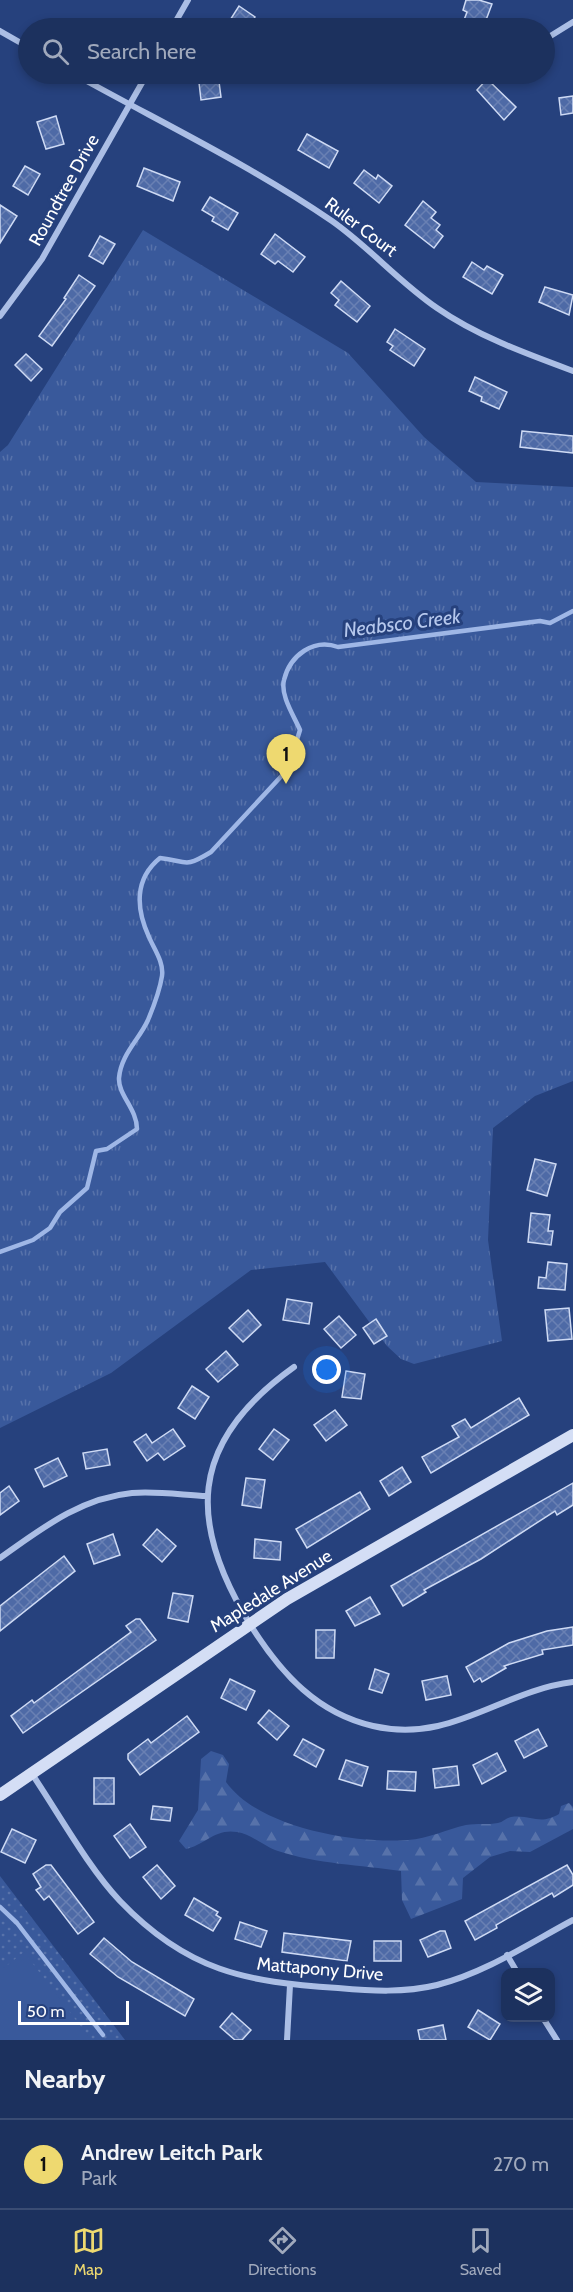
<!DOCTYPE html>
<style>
:root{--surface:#1c315e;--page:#293d67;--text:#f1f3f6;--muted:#a0a9bc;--line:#3a4c73;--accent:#eed970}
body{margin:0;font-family:Cabin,sans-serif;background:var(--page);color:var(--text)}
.controls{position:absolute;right:18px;bottom:18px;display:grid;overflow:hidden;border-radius:12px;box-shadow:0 3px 9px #0003}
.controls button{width:54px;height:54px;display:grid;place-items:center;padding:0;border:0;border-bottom:2px solid var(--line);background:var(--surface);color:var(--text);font:30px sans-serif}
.scale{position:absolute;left:18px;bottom:15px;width:111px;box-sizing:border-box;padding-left:6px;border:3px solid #fff;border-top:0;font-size:16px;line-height:21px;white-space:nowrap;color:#fff;-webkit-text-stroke:4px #26417d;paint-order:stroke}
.you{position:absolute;left:327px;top:1370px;width:21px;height:21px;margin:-15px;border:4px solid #fff;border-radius:50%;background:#1a73e8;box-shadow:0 0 0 9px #1a73e833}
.badge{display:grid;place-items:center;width:39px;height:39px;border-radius:50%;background:var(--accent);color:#111;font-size:20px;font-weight:700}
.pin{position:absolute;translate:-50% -50px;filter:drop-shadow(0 2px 3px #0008)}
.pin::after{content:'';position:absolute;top:32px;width:21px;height:18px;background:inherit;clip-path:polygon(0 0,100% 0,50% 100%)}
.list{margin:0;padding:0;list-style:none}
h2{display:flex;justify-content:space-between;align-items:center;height:78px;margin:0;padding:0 24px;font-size:26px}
h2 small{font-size:20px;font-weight:400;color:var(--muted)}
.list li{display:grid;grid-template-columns:39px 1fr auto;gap:18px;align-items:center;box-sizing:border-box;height:90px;padding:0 24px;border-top:2px solid var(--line)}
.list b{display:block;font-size:22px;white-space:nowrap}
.list p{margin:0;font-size:20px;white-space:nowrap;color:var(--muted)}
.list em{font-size:20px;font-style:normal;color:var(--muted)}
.icon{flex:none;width:33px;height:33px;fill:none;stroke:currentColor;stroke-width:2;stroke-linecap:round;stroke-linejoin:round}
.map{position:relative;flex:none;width:573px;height:2040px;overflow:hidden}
.search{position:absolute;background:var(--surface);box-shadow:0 3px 9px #0003;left:18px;right:18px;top:18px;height:66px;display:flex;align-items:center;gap:15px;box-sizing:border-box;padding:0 21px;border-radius:33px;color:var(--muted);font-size:22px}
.sheet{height:168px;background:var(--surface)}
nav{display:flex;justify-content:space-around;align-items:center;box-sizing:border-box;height:84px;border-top:2px solid var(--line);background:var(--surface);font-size:16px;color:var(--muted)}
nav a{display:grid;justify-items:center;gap:3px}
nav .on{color:var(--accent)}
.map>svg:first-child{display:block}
</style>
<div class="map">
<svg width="573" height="2040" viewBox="0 0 573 2040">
<defs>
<pattern id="grass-dots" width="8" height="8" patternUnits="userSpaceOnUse" patternTransform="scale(1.5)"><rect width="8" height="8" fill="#39599b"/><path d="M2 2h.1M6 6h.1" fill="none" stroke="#5772aa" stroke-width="1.8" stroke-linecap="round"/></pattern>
<pattern id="forest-firs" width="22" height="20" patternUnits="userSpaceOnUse" patternTransform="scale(1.5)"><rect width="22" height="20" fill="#39599b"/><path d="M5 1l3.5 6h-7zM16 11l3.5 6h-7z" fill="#5772aa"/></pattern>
<pattern id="park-tufts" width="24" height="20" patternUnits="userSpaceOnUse" patternTransform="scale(1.5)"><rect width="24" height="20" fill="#39599b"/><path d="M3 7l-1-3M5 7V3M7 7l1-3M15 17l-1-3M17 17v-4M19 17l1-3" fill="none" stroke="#5772aa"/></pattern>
<pattern id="building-cross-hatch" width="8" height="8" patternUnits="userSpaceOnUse" patternTransform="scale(1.5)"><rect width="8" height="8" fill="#4e6aa6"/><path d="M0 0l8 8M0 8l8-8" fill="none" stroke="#6980b3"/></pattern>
</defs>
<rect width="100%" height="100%" fill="#26417d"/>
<path fill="url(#grass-dots)" d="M0,1876l125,164h-125z"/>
<path fill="url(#forest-firs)" d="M211,1751l12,4 6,9 -3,18c33,46 129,62 182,58 20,-1 39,-11 58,-15 11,-2 22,0 32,-2 5,-1 8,-5 13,-6 20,-3 28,9 48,-3l2,-8 8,-3 4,4v22l-43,23 -20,-1 -20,6 -27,21 -1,21 -51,20 -9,-19 -1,-29c-40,-6 -84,-7 -123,-20 -13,-4 -27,-17 -41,-19 -21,-4 -33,13 -51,17l-7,-8 19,-31 3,-51z"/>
<path fill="url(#park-tufts)" d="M143,230l205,123 76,84 52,45 97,5v594l-38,15 -42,32 -5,112 14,101 -88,23 -13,-5 -14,-13 -62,-84 -74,8 -140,103 -111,55v-976l8,-7z"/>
<path fill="#39599b" d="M24,1952l67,88h-91v-69z"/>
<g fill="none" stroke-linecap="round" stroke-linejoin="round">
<g stroke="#9fb7e6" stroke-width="4.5">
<path d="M0,1252l33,-12 17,-12 10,-16 27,-24 9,-37 11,-2 30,-20c0,-20 -19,-34 -18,-51 2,-24 20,-38 29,-58 5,-12 12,-31 14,-44 2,-14 -8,-27 -13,-39 -13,-28 -15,-58 11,-79 28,3 23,11 51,-6l77,-83 12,-39c-6,-14 -20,-35 -16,-50 6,-25 30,-42 54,-33l202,-26 10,2 23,-12"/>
<path d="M0,1907l17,16 86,112"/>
</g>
</g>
<g fill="url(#building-cross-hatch)" stroke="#cedaf4" stroke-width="1.5">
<path d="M466,0h13l13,4 -9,24h-22l6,-16 -4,-2z"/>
<path d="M239,6l16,11 -7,11h-23z"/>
<path d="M198,74h20l3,23 -20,3z"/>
<path d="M487,79l29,28 -12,13 -27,-30z"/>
<path d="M573,96v17l-12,2 -2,-17z"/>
<path d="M56,116l8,28 -18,5 -9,-27z"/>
<path d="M307,134l31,17 -9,17 -31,-18z"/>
<path d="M25,166l15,8 -12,21 -15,-9z"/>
<path d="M144,168l36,14 -7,19 -36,-15z"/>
<path d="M364,170l12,9 2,-4 14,11 -13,17 -25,-20z"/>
<path d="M210,197l28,16 -10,17 -16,-9 2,-4 -12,-7z"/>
<path d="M423,201l13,11 -5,6 9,7 -4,5 7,6 -9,12 -29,-23z"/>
<path d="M0,205l17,11 -17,27z"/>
<path d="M275,234l30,23 -12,15 -15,-11 -3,3 -14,-10z"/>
<path d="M100,236l15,8 -12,20 -14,-8z"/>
<path d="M472,262l12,8 3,-4 16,9 -11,19 -29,-17z"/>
<path d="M79,275l16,11 -43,60 -13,-10 27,-37 -2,-1z"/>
<path d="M341,281l29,25 -13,16 -22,-17 4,-5 -8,-7z"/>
<path d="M545,287l28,8 -4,20 -30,-13z"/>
<path d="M395,329l30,20 -11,17 -24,-16 3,-4 -6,-4z"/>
<path d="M26,354l16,15 -11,12 -16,-16z"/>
<path d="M475,377l32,15 -8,17 -18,-8 1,-4 -13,-6z"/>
<path d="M522,431l51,5v17l-53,-6z"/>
<path d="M535,1159l21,5 -9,32 -20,-6z"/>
<path d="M531,1213l19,2 -2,16h5l-2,14 -23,-3z"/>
<path d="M548,1262l19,2 -2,26 -27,-2 1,-11 7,1z"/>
<path d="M287,1299l25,4 -3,21 -26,-4z"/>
<path d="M569,1308l3,31 -24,2 -3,-31z"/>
<path d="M248,1310l13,15 -18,17 -14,-14z"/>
<path d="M339,1316l17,19 -15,13 -17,-19z"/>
<path d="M376,1319l11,17 -13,8 -11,-16z"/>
<path d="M226,1351l12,14 -20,17 -12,-13z"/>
<path d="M346,1371l19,3 -4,25 -19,-2z"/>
<path d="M192,1386l17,11 -14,22 -17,-11z"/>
<path d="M519,1398l10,17 -98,58 -9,-16 37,-20 -7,-11 13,-7 6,9z"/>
<path d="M335,1410l12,15 -21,16 -12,-16z"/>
<path d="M173,1429l12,17 -21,14 -6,-7 -11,8 -13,-19 12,-8 6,9z"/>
<path d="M274,1429l15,11 -16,20 -14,-11z"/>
<path d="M107,1449l3,16 -24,4 -3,-16z"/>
<path d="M58,1458l9,18 -23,11 -9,-18z"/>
<path d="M402,1467l9,15 -22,14 -9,-15z"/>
<path d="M246,1478l19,2 -4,28 -19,-3z"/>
<path d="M573,1483v22l-16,10 -2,-4 -74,48 -57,31 2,2 -23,14 -12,-20z"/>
<path d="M9,1486l10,15 -19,14v-22z"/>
<path d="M360,1492l10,17 -63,39 -11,-19z"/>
<path d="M157,1529l19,17 -14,16 -19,-17z"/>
<path d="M113,1534l7,21 -26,9 -7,-20z"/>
<path d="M255,1539l26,3 -1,18 -26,-2z"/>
<path d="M64,1556l11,15 -75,60v-25z"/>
<path d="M173,1593l20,3 -5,26 -20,-4z"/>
<path d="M370,1597l10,17 -25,12 -9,-15z"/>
<path d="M136,1619h4l16,21 -133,93 -12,-17 21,-16 2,3 97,-71 -5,-6z"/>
<path d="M573,1627v18l-31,5 1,4 -39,12 2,2 -24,14 -2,-4 -6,4 -8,-15 43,-24 38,-12z"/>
<path d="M316,1630h19l-1,28h-18z"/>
<path d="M375,1669l14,5 -7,19 -13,-4z"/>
<path d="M447,1676l4,19 -25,5 -4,-19z"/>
<path d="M230,1679l25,12 -9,19 -25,-12z"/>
<path d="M269,1710l20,16 -12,14 -19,-17z"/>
<path d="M187,1716l12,16 -59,43 -12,-16v-5l20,-15 3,4z"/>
<path d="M538,1729l9,17 -23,12 -9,-17z"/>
<path d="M303,1739l21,11 -8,17 -22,-12z"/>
<path d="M497,1753l9,18 -24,13 -9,-19z"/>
<path d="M346,1760l22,7 -6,19 -23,-7z"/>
<path d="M457,1766l2,19 -24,3 -2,-19z"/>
<path d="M388,1771l28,1 -1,19 -28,-2z"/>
<rect x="94" y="1778" width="20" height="26"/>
<path d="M153,1806l19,2 -2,13 -19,-2z"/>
<path d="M130,1824l16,23 -16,11 -16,-22z"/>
<path d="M12,1829l24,11 -11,23 -24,-11z"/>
<path d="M46,1865h5l43,57 -16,12 -29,-38 -5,4 -8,-10 5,-3 -8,-13z"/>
<path d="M157,1865l18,21 -14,13 -18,-22z"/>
<path d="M567,1865l6,10v10l-19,12 -2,-4 -56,32 1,3 -22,12 -10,-19z"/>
<path d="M194,1898l24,14 -2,3 5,3 -8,13 -28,-16z"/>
<path d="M240,1922l27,9 -6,16 -26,-8z"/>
<path d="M440,1931h5l6,17 -23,9 -8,-17z"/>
<path d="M284,1933l67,8 -4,20 -65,-9z"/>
<path d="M104,1938l28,24 62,37 -9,17 -67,-39 -28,-23z"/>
<rect x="374" y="1941" width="27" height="20"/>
<path d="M478,2010l22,14 -10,16 -22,-13z"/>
<path d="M232,2013l19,17 -9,10h-7l-15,-13z"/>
<path d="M443,2025l3,15h-26l-2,-10z"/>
</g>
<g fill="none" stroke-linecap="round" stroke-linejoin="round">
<g stroke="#abbee5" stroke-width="6">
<path d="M172,28l16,-28"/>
<path d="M0,31l28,16"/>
<path d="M544,40l29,-18"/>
<path d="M74,74c86,48 176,91 258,147 37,26 67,61 105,87 40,28 90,46 136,63"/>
<path d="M0,316l42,-57 105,-185"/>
<path d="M294,1367c-107,76 -107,157 -41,262 29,45 64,84 120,97 79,18 127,-35 200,-44"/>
<path d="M0,1558c41,-29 80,-60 132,-65 25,-2 51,2 75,3"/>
<path d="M32,1774c27,40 56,93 88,127 67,70 125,81 218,87 34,3 66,5 99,-3 48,-12 93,-42 136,-65"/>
<path d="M507,1955l10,17"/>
<path d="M543,2018l14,22"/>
<path d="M287,2040l3,-55"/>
</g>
<path stroke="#d4def5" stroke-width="12" d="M0,1795l287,-196 286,-164"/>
</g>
<g text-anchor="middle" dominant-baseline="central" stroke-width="6" stroke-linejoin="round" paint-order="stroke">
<g font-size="18" fill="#fff" stroke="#26417d">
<text transform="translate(64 190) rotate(-61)">Roundtree Drive</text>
<text transform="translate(361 227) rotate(37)">Ruler Court</text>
<text transform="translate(271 1591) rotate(-32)">Mapledale Avenue</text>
<text transform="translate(320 1969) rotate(5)">Mattapony Drive</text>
</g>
<g font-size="20" font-style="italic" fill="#b6c8ed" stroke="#26417d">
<text transform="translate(402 623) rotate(-7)">Neabsco Creek</text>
</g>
</g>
</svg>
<div class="controls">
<button><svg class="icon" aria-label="layers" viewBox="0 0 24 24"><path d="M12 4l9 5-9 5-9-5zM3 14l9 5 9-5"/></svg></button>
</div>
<div class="scale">50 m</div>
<div class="you"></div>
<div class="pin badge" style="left:286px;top:784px">1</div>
<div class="search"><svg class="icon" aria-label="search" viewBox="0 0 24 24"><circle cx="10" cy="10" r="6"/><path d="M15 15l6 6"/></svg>Search here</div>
</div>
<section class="sheet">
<h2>Nearby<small></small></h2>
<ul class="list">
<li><span class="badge">1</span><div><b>Andrew Leitch Park</b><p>Park</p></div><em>270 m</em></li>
</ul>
</section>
<nav>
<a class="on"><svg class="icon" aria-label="map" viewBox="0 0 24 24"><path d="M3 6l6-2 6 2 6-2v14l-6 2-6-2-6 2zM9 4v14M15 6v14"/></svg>Map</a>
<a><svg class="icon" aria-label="directions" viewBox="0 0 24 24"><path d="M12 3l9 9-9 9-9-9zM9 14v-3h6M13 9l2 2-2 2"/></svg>Directions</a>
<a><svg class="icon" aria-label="saved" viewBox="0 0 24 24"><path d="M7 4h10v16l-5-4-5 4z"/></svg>Saved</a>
</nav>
